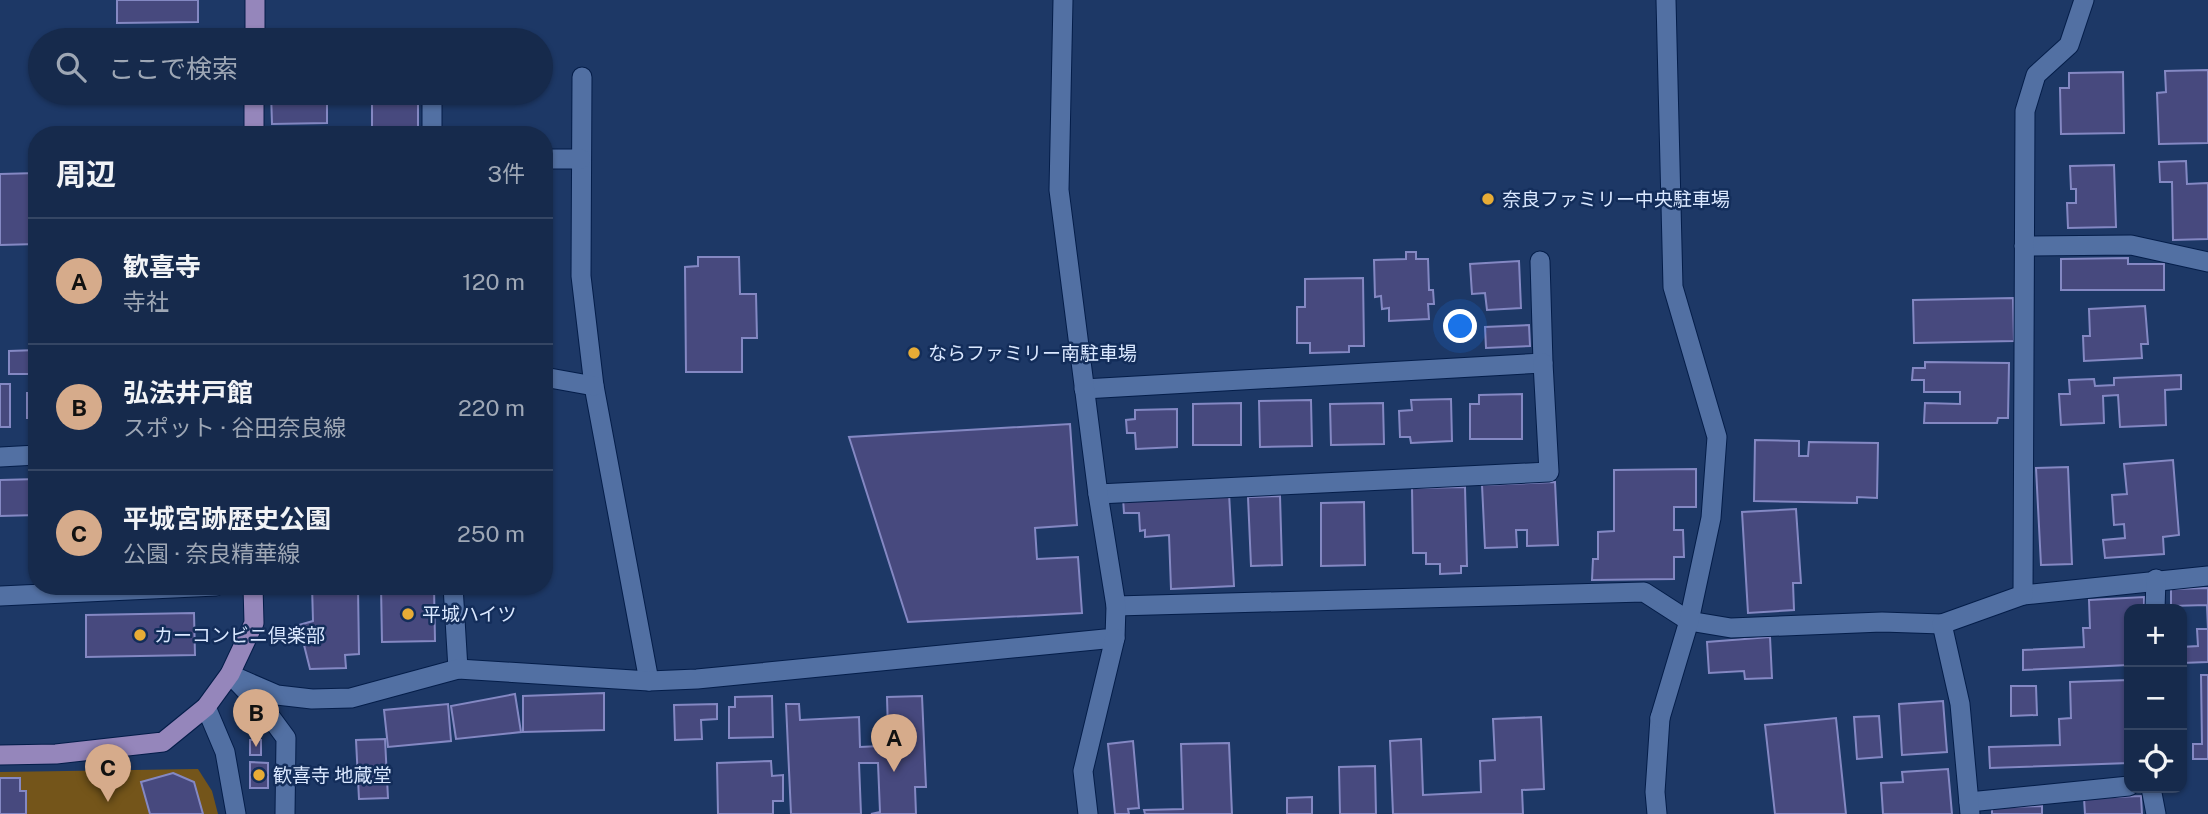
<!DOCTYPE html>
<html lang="ja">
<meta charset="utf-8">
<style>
:root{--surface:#162a4c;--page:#1f3253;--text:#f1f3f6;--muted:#9ea7b5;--line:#354664;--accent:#d6ab8b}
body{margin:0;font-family:"Public Sans","Noto Sans JP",sans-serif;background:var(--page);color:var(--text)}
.controls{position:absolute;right:21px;bottom:21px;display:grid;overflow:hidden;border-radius:14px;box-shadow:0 2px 5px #0004}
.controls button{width:63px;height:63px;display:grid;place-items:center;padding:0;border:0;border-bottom:2px solid var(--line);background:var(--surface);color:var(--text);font:35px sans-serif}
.you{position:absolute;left:1461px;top:327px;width:24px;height:24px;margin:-18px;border:5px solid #fff;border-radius:50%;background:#1a73e8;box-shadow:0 0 0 10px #1a73e833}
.badge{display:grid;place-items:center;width:46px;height:46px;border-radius:50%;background:var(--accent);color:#111;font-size:23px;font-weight:700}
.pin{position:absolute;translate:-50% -58px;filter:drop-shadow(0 2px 4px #0008)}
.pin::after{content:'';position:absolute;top:37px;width:24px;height:21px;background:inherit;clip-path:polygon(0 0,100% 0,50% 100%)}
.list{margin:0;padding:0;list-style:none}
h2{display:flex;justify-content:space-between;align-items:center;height:91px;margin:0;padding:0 28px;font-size:30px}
h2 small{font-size:23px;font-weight:400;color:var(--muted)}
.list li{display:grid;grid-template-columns:46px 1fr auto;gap:21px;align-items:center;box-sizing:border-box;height:126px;padding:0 28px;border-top:2px solid var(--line)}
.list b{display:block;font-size:26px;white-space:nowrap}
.list p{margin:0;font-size:23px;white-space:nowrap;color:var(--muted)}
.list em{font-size:23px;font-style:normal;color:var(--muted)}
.icon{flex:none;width:38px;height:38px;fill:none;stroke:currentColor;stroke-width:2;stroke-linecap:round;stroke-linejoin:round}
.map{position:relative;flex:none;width:2208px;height:814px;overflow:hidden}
.search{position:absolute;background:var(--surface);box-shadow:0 2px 5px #0004;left:28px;top:28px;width:525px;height:77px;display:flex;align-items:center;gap:18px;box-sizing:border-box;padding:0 24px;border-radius:38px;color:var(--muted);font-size:26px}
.panel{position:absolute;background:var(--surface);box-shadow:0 2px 5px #0004;left:28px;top:126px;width:525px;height:469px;border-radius:28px}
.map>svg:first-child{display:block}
</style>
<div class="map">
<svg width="2208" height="814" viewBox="0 0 2208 814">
<rect width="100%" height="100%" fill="#1d3866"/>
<path fill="#74551a" d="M198,769l14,22 6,23h-218v-42z"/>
<g fill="#47497e" stroke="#8488c3" stroke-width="2">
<path d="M117,0h81v22l-81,1z"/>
<path d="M2208,70v73l-49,1 -2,-51 9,-1 -1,-21z"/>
<path d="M2123,72l1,61 -63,1 -1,-46h9v-15z"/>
<path d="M57,93h125v9l-125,-1z"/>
<path d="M271,93h56v30l-55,1z"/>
<rect x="372" y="93" width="46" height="42"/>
<path d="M2186,161l1,23 21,-1v56l-35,1 -1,-58h-12l-1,-20z"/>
<path d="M2114,165l2,62 -48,1 -1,-25h9v-14h-5l-1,-23z"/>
<path d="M37,173v71l-37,1v-71z"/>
<path d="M1406,252h10v7h12l1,31h4l1,14h-6l1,15 -40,2v-13l-7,1 -1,-13 -6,1 -1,-37 32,-1z"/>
<path d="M698,257h41l1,37h16l1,44h-15v34h-56l-1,-105 13,-1z"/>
<path d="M2128,258v6h36v26h-103v-31z"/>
<path d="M1519,261l2,47 -34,2 -2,-17 -13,1 -2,-30z"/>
<path d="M1363,278l1,68h-15v6l-39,1v-10h-13v-36h8v-28z"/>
<path d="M2013,298l1,43 -100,2 -1,-43z"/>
<path d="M2145,306l3,38h-7l1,14 -58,3 -1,-25h7l-1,-27z"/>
<path d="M1529,325l1,21 -44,2 -1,-21z"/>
<path d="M37,350v24h-28v-23z"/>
<path d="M1925,362l84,1 -1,55h-10l-1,5h-73l1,-20 35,1v-12h-36v-12h-12l1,-12h12z"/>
<path d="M2181,375v14l-16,1 1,35 -46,2 -2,-32 -15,1 1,27 -43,2 -2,-31h11l-1,-14 25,-1 1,7 19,-1v-7z"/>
<rect x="0" y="384" width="10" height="43"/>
<rect x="27" y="393" width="10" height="25"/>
<path d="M1522,394v45h-52v-35h9v-9z"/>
<path d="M1451,399l1,42 -41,2 -1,-6h-10l-1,-26 13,-1 -1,-10z"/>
<path d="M1311,400l1,46 -52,1 -1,-46z"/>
<path d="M1241,403v42h-48v-41z"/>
<path d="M1383,403l1,41 -53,1 -1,-41z"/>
<path d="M1177,409v38l-41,2 -1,-16h-8l-1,-13 9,-1v-9z"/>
<path d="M1070,424l7,101 -42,3 2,31 41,-2 4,56 -174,9 -59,-185z"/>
<path d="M1755,440l44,1v15h9l1,-14 69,1 -1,55 -20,-1v6l-103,-2z"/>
<path d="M2173,460l6,75 -16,2 1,17 -59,4 -2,-18 22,-2 -1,-14 -10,1 -2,-30 15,-1 -3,-30z"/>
<path d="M2068,467l4,97 -31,1 -5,-97z"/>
<path d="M1696,469v38h-22v23h9l1,27h-10v22l-82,1 1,-21h5v-27l16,-1v-61z"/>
<path d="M37,479v36l-37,1v-36z"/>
<path d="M1555,482l3,63 -31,1v-16h-11l1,17 -32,1 -3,-63z"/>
<path d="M1465,487l2,79h-6v7l-21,1v-10h-14v-11h-13l-1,-65z"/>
<path d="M1229,493l5,93 -63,3 -2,-54 -24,2v-7l-5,1 -1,-18h-15l-1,-15z"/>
<path d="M1280,496l2,69 -31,1 -3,-69z"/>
<path d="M1364,502l1,63 -44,1v-63z"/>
<path d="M1796,509l5,74h-8l1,27 -46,3 -6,-101z"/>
<path d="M312,586l46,1 1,67 -14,1 1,13 -36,1 -11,-44 14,-4z"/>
<path d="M381,586h53l1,55 -53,1z"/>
<path d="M2208,588v74l-26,1v-16l16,-1 -1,-17h11l-1,-24 -36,1v-17z"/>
<path d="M2144,597v12h-15v56l-106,5v-20l61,-3 -1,-19h7l-1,-28z"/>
<path d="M194,613l1,42 -109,2v-42z"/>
<path d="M1770,637l2,41 -27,1 -1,-8 -35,2 -2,-31z"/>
<path d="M2201,675h7v84h-15v-15h9z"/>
<path d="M2129,680v83l-139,5 -1,-21 71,-2 -1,-26 12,-1 -1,-36z"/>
<path d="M2011,686h25l1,29 -26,1z"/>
<path d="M604,693v37l-81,2v-36z"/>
<path d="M515,694l6,38 -65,7 -5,-33z"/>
<path d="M772,696l1,41 -44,1v-31h6v-10z"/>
<path d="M922,696l4,91h-11l1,27h-45l9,-2 -2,-49h-19l2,51h-70l-5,-110h13l1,16 59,-3 1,30 20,-1 -1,-15h9l-1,-34z"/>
<path d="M1943,701l4,51 -45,3 -3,-51z"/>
<path d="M448,704l3,37 -63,6 -4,-37z"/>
<path d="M717,704v15l-16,1 1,19 -27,1 -1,-35z"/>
<path d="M1879,716l3,41 -25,2 -3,-42z"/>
<path d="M1541,717l3,72 -22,1 1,24h-130l-3,-73 31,-2 2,56 58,-3 -1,-31 15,-1 -2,-41z"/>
<path d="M1836,718l10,96h-71l-10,-89z"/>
<path d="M385,739l3,59 -29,1 -3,-59z"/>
<rect x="250" y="740" width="11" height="15"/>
<path d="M1133,741l6,67 -11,1 1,5h-14l-7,-70z"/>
<path d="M1229,743l3,71h-87l-1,-4 39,-1 -2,-65z"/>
<path d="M771,761l1,15 11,-1v26h-10v13h-55l-1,-51z"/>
<path d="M250,762l18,1v25h-18z"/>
<path d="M1375,766l1,48h-36l-1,-47z"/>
<path d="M1948,769l4,45h-69l-2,-31 22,-1 -1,-10z"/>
<path d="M173,773l21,9 9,32h-53l-9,-32z"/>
<path d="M0,778h20v13h6v23h-26z"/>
<path d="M2141,796l1,18h-57l-1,-16z"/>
<path d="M1312,797v17h-25v-16z"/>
<path d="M2042,806v8h-50v-7z"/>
</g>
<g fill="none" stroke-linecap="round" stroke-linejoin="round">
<defs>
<g id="service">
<path d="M2024,246l107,-1 77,17"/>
<path d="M2023,595l185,-19"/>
<path d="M0,596l216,-10"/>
<path d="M2155,609l1,-30"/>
<path d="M2151,788l5,26"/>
<path d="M1969,802l160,-16"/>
<path d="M1657,814l-2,-22 5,-74"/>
</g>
<g id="minor">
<path d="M582,77l-1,199 13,110 55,295"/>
<path d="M432,95v40"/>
<path d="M544,159h37"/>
<path d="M544,377l50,9"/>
<path d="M1084,389l459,-26 -3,-102"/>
<path d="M0,457l37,-2"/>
<path d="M1098,494l451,-22 -6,-109"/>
<path d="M453,586l5,83"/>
<path d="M1116,606l528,-14 45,29 42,7 151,-6 60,2"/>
<path d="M231,675l46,20 35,4 39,-1 107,-29 191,12 48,-2 418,-41 1,-32 -18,-112 -39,-304 4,-190"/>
<path d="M1660,718l29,-97 22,-103 6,-81 -44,-150 -7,-287"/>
<path d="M1088,814l-5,-43 32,-133"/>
<path d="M1970,814l-10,-110 -18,-80 81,-29 2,-484 11,-36 33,-30 15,-45"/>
</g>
<g id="secondary">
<path d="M230,674l39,41 17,23 -1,76"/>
<path d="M206,707l19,45 11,62"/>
</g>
<g id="primary">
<path d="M255,40v-40"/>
<path d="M254,135v-42"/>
<path d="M0,755l56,-1 107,-12 43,-35 24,-33 24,-51 -1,-37"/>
</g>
</defs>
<use href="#service" stroke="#041d49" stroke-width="21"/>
<use href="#minor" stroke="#041d49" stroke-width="21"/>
<use href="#secondary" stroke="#041d49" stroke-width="21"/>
<use href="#primary" stroke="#041d49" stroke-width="21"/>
<use href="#service" stroke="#5270a3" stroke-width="19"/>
<use href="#minor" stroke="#5270a3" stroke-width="19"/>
<use href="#secondary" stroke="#5270a3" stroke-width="19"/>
<use href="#primary" stroke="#9586bb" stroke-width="19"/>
</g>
<g fill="#e7ac36" stroke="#132d5a" stroke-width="2.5">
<circle cx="1488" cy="199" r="7"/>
<circle cx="914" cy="353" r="7"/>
<circle cx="408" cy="614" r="7"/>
<circle cx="140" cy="635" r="7"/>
<circle cx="259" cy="775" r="7"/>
</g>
<g text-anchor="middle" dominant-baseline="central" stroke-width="5" stroke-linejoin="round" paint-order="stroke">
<g font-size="19" fill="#dae8ff" stroke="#132d5a" text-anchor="start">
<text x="1502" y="199">奈良ファミリー中央駐車場</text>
<text x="928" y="353">ならファミリー南駐車場</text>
<text x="422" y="614">平城ハイツ</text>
<text x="154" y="635">カーコンビニ倶楽部</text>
<text x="273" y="775">歓喜寺 地蔵堂</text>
</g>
</g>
</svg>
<div class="controls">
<button>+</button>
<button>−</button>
<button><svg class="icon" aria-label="locate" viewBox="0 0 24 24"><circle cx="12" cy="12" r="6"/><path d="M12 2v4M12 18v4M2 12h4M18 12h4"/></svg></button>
</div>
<div class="you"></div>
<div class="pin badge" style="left:894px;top:772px">A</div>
<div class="pin badge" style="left:256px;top:747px">B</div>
<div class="pin badge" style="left:108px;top:802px">C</div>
<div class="search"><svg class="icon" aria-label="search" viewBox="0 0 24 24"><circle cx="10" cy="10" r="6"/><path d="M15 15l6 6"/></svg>ここで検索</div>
<section class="panel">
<h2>周辺<small>3件</small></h2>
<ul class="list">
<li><span class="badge">A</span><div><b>歓喜寺</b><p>寺社</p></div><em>120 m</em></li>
<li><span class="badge">B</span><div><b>弘法井戸館</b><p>スポット · 谷田奈良線</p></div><em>220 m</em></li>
<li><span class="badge">C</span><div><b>平城宮跡歴史公園</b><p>公園 · 奈良精華線</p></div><em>250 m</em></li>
</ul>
</section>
</div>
